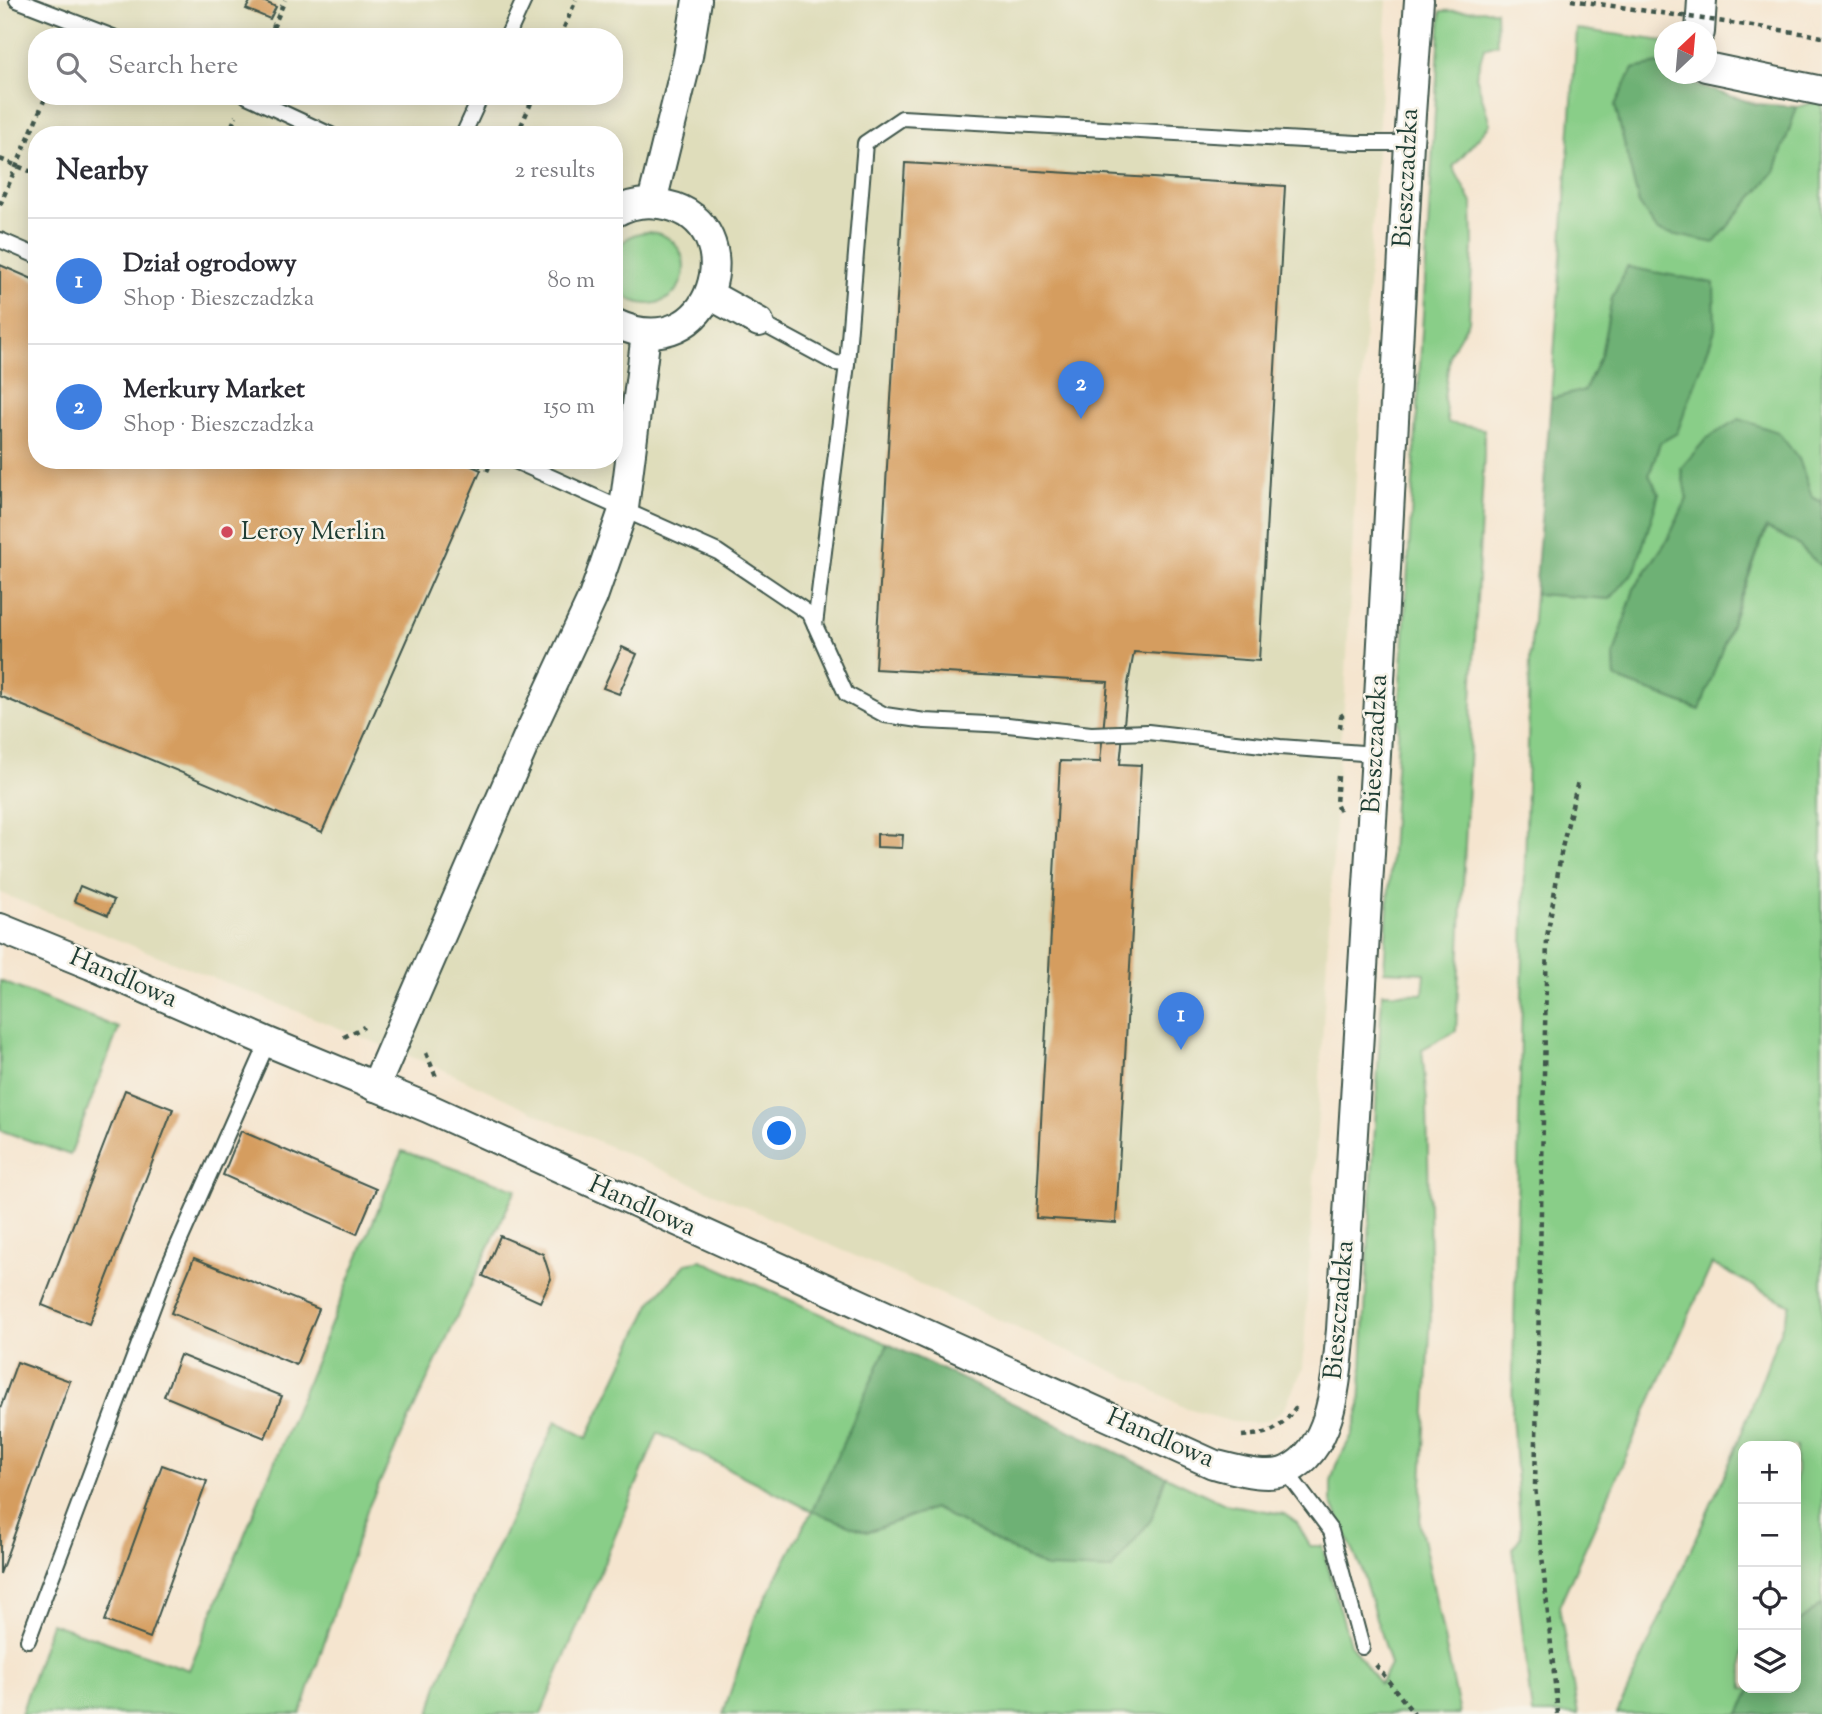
<!DOCTYPE html>
<meta charset="utf-8">
<style>
:root{--surface:#fff;--page:#f7f7f7;--text:#2b2b33;--muted:#7c7c81;--line:#e1e1e2;--accent:#0f766e}
body{margin:0;font-family:"Sorts Mill Goudy",serif;background:var(--page);color:var(--text)}
.controls{position:absolute;right:21px;bottom:21px;display:grid;overflow:hidden;border-radius:14px;box-shadow:0 4px 18px #0003}
.controls button{width:63px;height:63px;display:grid;place-items:center;padding:0;border:0;border-bottom:2px solid var(--line);background:var(--surface);color:var(--text);font:35px sans-serif}
.compass{position:absolute;left:1654px;top:21px;width:63px;height:63px;border-radius:50%;background:var(--surface);box-shadow:0 4px 18px #0003;rotate:26deg}
.you{position:absolute;left:780px;top:1134px;width:24px;height:24px;margin:-18px;border:5px solid #fff;border-radius:50%;background:#1a73e8;box-shadow:0 0 0 10px #1a73e833}
.badge{display:grid;place-items:center;width:46px;height:46px;border-radius:50%;background:var(--accent);color:#fff;font-size:23px;font-weight:700}
.pin{position:absolute;translate:-50% -58px;filter:drop-shadow(0 2px 4px #0008)}
.pin::after{content:'';position:absolute;top:37px;width:24px;height:21px;background:inherit;clip-path:polygon(0 0,100% 0,50% 100%)}
.list{margin:0;padding:0;list-style:none}
h2{display:flex;justify-content:space-between;align-items:center;height:91px;margin:0;padding:0 28px;font-size:30px}
h2 small{font-size:23px;font-weight:400;color:var(--muted)}
.list li{display:grid;grid-template-columns:46px 1fr auto;gap:21px;align-items:center;box-sizing:border-box;height:126px;padding:0 28px;border-top:2px solid var(--line)}
.list b{display:block;font-size:26px;white-space:nowrap}
.list p{margin:0;font-size:23px;white-space:nowrap;color:var(--muted)}
.list em{font-size:23px;font-style:normal;color:var(--muted)}
.icon{flex:none;width:38px;height:38px;fill:none;stroke:currentColor;stroke-width:2;stroke-linecap:round;stroke-linejoin:round}
.map{position:relative;flex:none;width:1822px;height:1714px;overflow:hidden}
.search{position:absolute;background:var(--surface);box-shadow:0 4px 18px #0003;left:28px;top:28px;width:595px;height:77px;display:flex;align-items:center;gap:18px;box-sizing:border-box;padding:0 24px;border-radius:28px;color:var(--muted);font-size:26px}
.panel{position:absolute;background:var(--surface);box-shadow:0 4px 18px #0003;left:28px;top:126px;width:595px;height:343px;border-radius:28px}
.map>svg:first-child{display:block}
</style>
<div class="map">
<svg width="1822" height="1714" viewBox="0 0 1822 1714">
<rect width="100%" height="100%" fill="#f7f3e8"/>
<filter id="ink" filterUnits="userSpaceOnUse"><feTurbulence type="fractalNoise" baseFrequency=".0143" numOctaves="2"/><feDisplacementMap in="SourceGraphic" scale="14" xChannelSelector="R" yChannelSelector="G"/><feConvolveMatrix kernelMatrix="1 2 1 2 8 2 1 2 1" color-interpolation-filters="sRGB"/></filter>
<filter id="wash" filterUnits="userSpaceOnUse"><feTurbulence type="fractalNoise" baseFrequency=".00686" numOctaves="4" result="noise"/><feDisplacementMap in="SourceGraphic" scale="28" xChannelSelector="R" yChannelSelector="G"/><feGaussianBlur stdDeviation="1.57" result="paint"/><feColorMatrix in="noise" values="0 0 0 0 0 0 0 0 0 0 0 0 0 0 0 0 0 1.4 0 .05"/><feComposite in="paint" operator="in"/></filter>
<g filter="url(#wash)">
<rect width="100%" height="100%" fill="#f5e5cf"/>
<path fill="#dfddbb" fill-rule="evenodd" d="M0,0h1387l-30,454 -12,242 -6,56 -36,616 -19,41 -11,9 -18,5 -22,-1 -46,-13 -47,-26 -594,-265 -104,-49 -442,-176zM37,37h577v59h-577zM37,135h577v325h-577z"/>
<g fill="#89ce88" stroke="#54865e" stroke-width="2">
<path d="M1496,10l1,34 -13,4 -8,28 14,48 -37,43 19,36 1,42 -4,76 -19,32 -6,46 4,24 36,6v25l-28,577 -34,18 5,53 4,212 -11,210 40,190h-737l32,-96 57,-107 -154,-78 -117,281h-111l8,-30 53,-123 65,-140 31,17 66,-138 34,-37 14,-3 187,84 -75,167 54,21 67,-24 112,60 105,-48 15,-44 59,28 59,10 13,9 13,23h12l28,98 30,40 10,-19 -29,-97 -30,-66v-20l5,-17 16,-30 8,-28 22,-414 41,1 2,-21 -41,-2 57,-960z"/>
<path d="M1577,29l87,12v22l-31,6 -18,36 24,99 136,-33 22,-64 25,-7v402l-10,-5 -13,-38 -118,9 6,31 -19,40 -34,50 -20,66 1,23 84,32 68,-182 28,14 27,25v1037l-26,20v-178h-53v242h8l-12,26h-122l117,-261 56,-148 -78,-41 -153,342 19,108h-46l-19,-166 8,-12 -9,-122 18,-755 5,-65 75,5 25,-29 24,-76 -10,-18 11,-33 -48,-145 -11,57 -16,35 -34,9z"/>
<circle cx="648" cy="268" r="36"/>
<path d="M0,981l119,47 -49,127 -70,-25z"/>
<path d="M402,1151l114,38 -149,321 -66,204h-280l30,-91 138,47z"/>
</g>
<g fill="#6eb174" stroke="#467754" stroke-width="2">
<path d="M1664,63v11h15l1,6 76,24 41,3 -22,64 -61,72 -56,-12 -19,-27 -24,-99 18,-36z"/>
<path d="M1627,267l87,16 1,47 -38,103 -17,10 -11,32 10,19 -24,76 -25,29 -75,-5 16,-195 34,-9 16,-35 11,-57z"/>
<path d="M1739,419l39,13 21,27 13,38 10,5v65l-27,-25 -29,-14 -66,182 -85,-32 -1,-23 20,-66 34,-50 19,-40 -6,-31 25,-29z"/>
<path d="M888,1344l278,132 -15,44 -40,50 -65,-2 -112,-60 -67,24 -55,-21z"/>
<path d="M1822,1604v110h-83l12,-26h45v-64z"/>
</g>
<g id="blocks">
<g fill="#d59d5f">
<path d="M251,0h10l15,7 -6,12 -24,-10z"/>
<path d="M905,163l380,23 -26,475 -125,-9 -6,32 -8,80 21,1 -25,458 -80,-5 24,-457 40,1 8,-80 -233,-13z"/>
<path d="M0,265l37,16v179h421l23,10 -159,362 -322,-136z"/>
<path d="M622,647l15,7 -18,40 -16,-6z"/>
<path d="M877,834l26,1 -1,13 -25,-1z"/>
<path d="M80,886l34,14 -6,15 -34,-14z"/>
<path d="M125,1090l48,19 -84,215 -47,-19z"/>
<path d="M241,1131l135,58 -19,45 -134,-59z"/>
<path d="M500,1236l43,18 8,25 -11,23 -57,-26z"/>
<path d="M194,1258l125,51 -23,56 -125,-52z"/>
<path d="M180,1355l102,41 -17,42 -101,-42z"/>
<path d="M17,1362l53,19 -70,193v-165z"/>
<path d="M162,1465l45,16 -57,157 -45,-17z"/>
</g>
</g>
</g>
<g filter="url(#ink)">
<use href="#blocks" fill-opacity="0" stroke="#3f564b" stroke-width="2"/>
<g fill="none" stroke-linecap="round" stroke-linejoin="round">
<defs>
<g id="lane">
<path d="M17,0l96,37"/>
<path d="M507,37l17,-37"/>
<path d="M247,96l84,39"/>
<path d="M463,135l18,-39"/>
<path d="M0,240l37,16"/>
<path d="M759,322l76,41 12,1 18,-221 37,-25 455,25h52"/>
<path d="M513,460l205,92 92,62 36,80 39,21 40,6 83,4 83,9 57,-2 132,15 96,7"/>
<path d="M815,625l32,-261"/>
<path d="M1286,1471l45,60 31,116"/>
<path d="M28,1640l138,-368 102,-230"/>
</g>
<g id="street">
<path d="M1700,32l2,-32"/>
<path d="M1706,67l116,24"/>
<path d="M652,202l36,-146 9,-56"/>
<path d="M614,213c16,-10 33,-12 52,-8 88,18 48,166 -52,118"/>
<path d="M710,295l49,27"/>
<path d="M0,928l91,37 177,77 160,66 785,356c21,5 55,16 75,6 47,-23 48,-95 53,-140l35,-576 33,-611 10,-143"/>
<path d="M375,1087l153,-351 65,-139 31,-89 22,-174"/>
</g>
</defs>
<use href="#lane" stroke="#3f564b" stroke-width="18"/>
<use href="#street" stroke="#3f564b" stroke-width="32"/>
<g stroke="#3f564b" stroke-width="4.5" stroke-dasharray="5 5" stroke-linecap="butt">
<path d="M1808,34l14,3"/>
<path d="M269,37l16,-37"/>
<path d="M560,37l16,-37"/>
<path d="M228,135l8,-19"/>
<path d="M517,135l17,-39"/>
<path d="M0,159l37,15"/>
<path d="M0,205l46,-109"/>
<path d="M468,460l22,10"/>
<path d="M1340,728l1,-12 6,-4"/>
<path d="M1338,776l-2,28 4,8"/>
<path d="M344,1037l20,-10"/>
<path d="M426,1053l10,24"/>
<path d="M1242,1436c28,-2 37,-5 54,-29"/>
<path d="M1376,1665l38,49"/>
<path d="M1558,1714l-23,-228 12,-549 15,-89 16,-67"/>
</g>
<use href="#lane" stroke="#fff" stroke-width="14"/>
<use href="#street" stroke="#fff" stroke-width="28"/>
<path stroke="#3f564b" stroke-width="4.5" stroke-dasharray="5 5" stroke-linecap="butt" d="M1571,0l237,34"/>
</g>
</g>
<circle fill="#d1495b" stroke="#f7f3e8" stroke-width="2.5" cx="227" cy="532" r="7"/>
<g text-anchor="middle" dominant-baseline="central" stroke-width="5" stroke-linejoin="round" paint-order="stroke">
<g font-size="26" fill="#1f3d34" stroke="#f7f3e8">
<text transform="translate(1407 178) rotate(-87)">Bieszczadzka</text>
<text transform="translate(1376 744) rotate(-87)">Bieszczadzka</text>
<text transform="translate(123 979) rotate(23)">Handlowa</text>
<text transform="translate(642 1207) rotate(24)">Handlowa</text>
<text transform="translate(1340 1310) rotate(-85)">Bieszczadzka</text>
<text transform="translate(1160 1439) rotate(23)">Handlowa</text>
</g>
<g font-size="26" fill="#1f3d34" stroke="#f7f3e8" text-anchor="start">
<text x="241" y="532">Leroy Merlin</text>
</g>
</g>
</svg>
<div class="controls">
<button>+</button>
<button>−</button>
<button><svg class="icon" aria-label="locate" viewBox="0 0 24 24"><circle cx="12" cy="12" r="6"/><path d="M12 2v4M12 18v4M2 12h4M18 12h4"/></svg></button>
<button><svg class="icon" aria-label="layers" viewBox="0 0 24 24"><path d="M12 4l9 5-9 5-9-5zM3 14l9 5 9-5"/></svg></button>
</div>
<svg class="compass" viewBox="-18 -18 36 36"><path d="M0-13l5 13h-10z" fill="#e53935"/><path d="M0 13l5-13h-10z" fill="#7c7c81"/></svg>
<div class="you"></div>
<div class="pin badge" style="left:1181px;top:1050px;background:#3f7fe0">1</div>
<div class="pin badge" style="left:1081px;top:419px;background:#3f7fe0">2</div>
<div class="search"><svg class="icon" aria-label="search" viewBox="0 0 24 24"><circle cx="10" cy="10" r="6"/><path d="M15 15l6 6"/></svg>Search here</div>
<section class="panel">
<h2>Nearby<small>2 results</small></h2>
<ul class="list">
<li><span class="badge" style="background:#3f7fe0">1</span><div><b>Dział ogrodowy</b><p>Shop · Bieszczadzka</p></div><em>80 m</em></li>
<li><span class="badge" style="background:#3f7fe0">2</span><div><b>Merkury Market</b><p>Shop · Bieszczadzka</p></div><em>150 m</em></li>
</ul>
</section>
</div>
